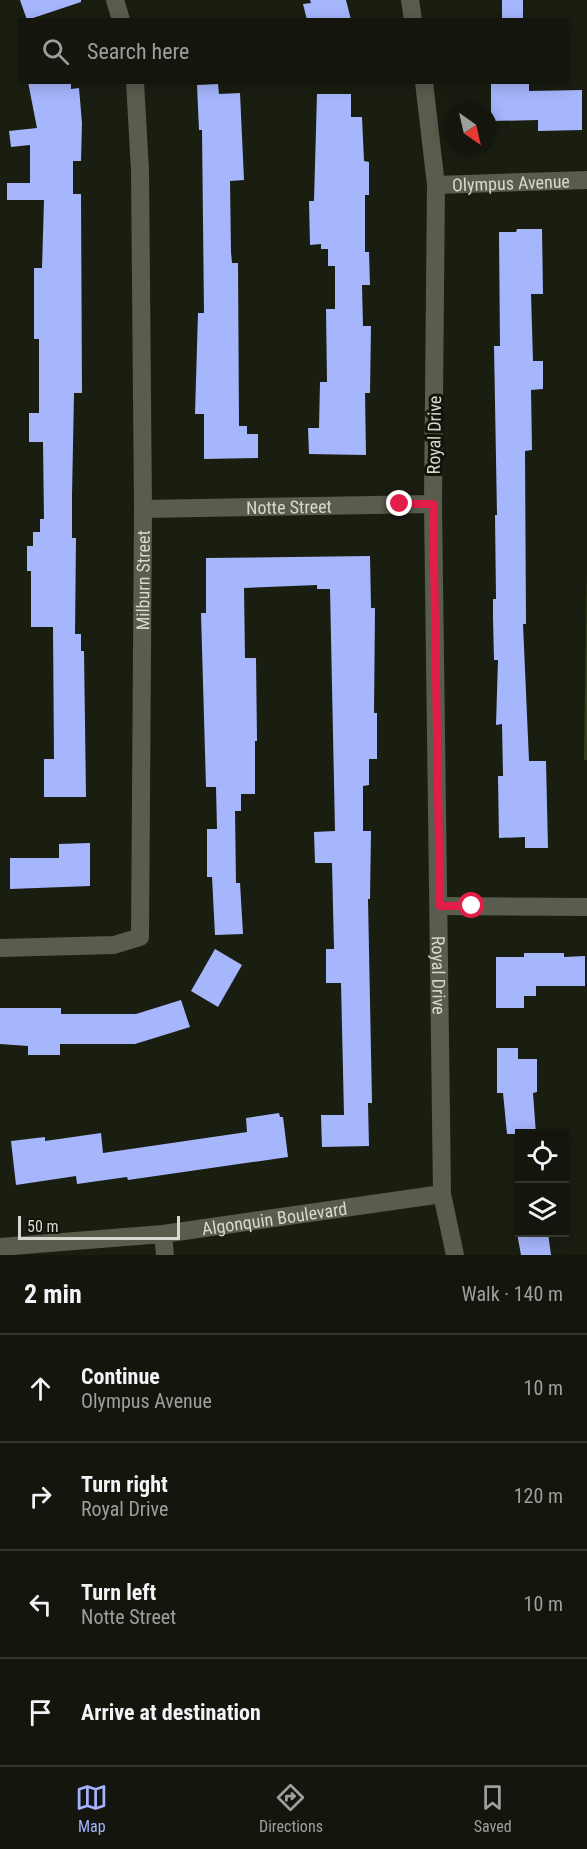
<!DOCTYPE html>
<meta charset="utf-8">
<style>
:root{--surface:#14160d;--page:#21231b;--text:#f1f3f6;--muted:#9d9f9d;--line:#33352e;--accent:#a2b2fd}
body{margin:0;font-family:"Roboto Condensed",sans-serif;background:var(--page);color:var(--text)}
.controls{position:absolute;right:18px;bottom:18px;display:grid;overflow:hidden;border-radius:0px;box-shadow:0 3px 15px #0003}
.controls button{width:54px;height:54px;display:grid;place-items:center;padding:0;border:0;border-bottom:2px solid var(--line);background:var(--surface);color:var(--text);font:30px sans-serif}
.compass{position:absolute;left:443px;top:102px;width:54px;height:54px;border-radius:50%;background:var(--surface);box-shadow:0 3px 15px #0003;rotate:146deg}
.scale{position:absolute;left:18px;bottom:15px;width:162px;box-sizing:border-box;padding-left:6px;border:3px solid #d6d9d0;border-top:0;font-size:16px;line-height:21px;white-space:nowrap;color:#d6d9d0;-webkit-text-stroke:4px #111508;paint-order:stroke}
.stop{position:absolute;width:18px;height:18px;margin:-14px;border:4px solid #e11d48;border-radius:50%;background:#fff}
.stop.end{background:#e11d48;border-color:#fff;box-shadow:0 2px 6px #0008}
.list{margin:0;padding:0;list-style:none}
h2{display:flex;justify-content:space-between;align-items:center;height:78px;margin:0;padding:0 24px;font-size:26px}
h2 small{font-size:20px;font-weight:400;color:var(--muted)}
.list li{display:grid;grid-template-columns:39px 1fr auto;gap:18px;align-items:center;box-sizing:border-box;height:108px;padding:0 24px;border-top:2px solid var(--line)}
.list b{display:block;font-size:22px;white-space:nowrap}
.list p{margin:0;font-size:20px;white-space:nowrap;color:var(--muted)}
.list em{font-size:20px;font-style:normal;color:var(--muted)}
.icon{flex:none;width:33px;height:33px;fill:none;stroke:currentColor;stroke-width:2;stroke-linecap:round;stroke-linejoin:round}
.map{position:relative;flex:none;width:587px;height:1255px;overflow:hidden}
.search{position:absolute;background:var(--surface);box-shadow:0 3px 15px #0003;left:18px;right:18px;top:18px;height:66px;display:flex;align-items:center;gap:15px;box-sizing:border-box;padding:0 21px;border-radius:0px;color:var(--muted);font-size:22px}
.sheet{height:510px;background:var(--surface)}
nav{display:flex;justify-content:space-around;align-items:center;box-sizing:border-box;height:84px;border-top:2px solid var(--line);background:var(--surface);font-size:16px;color:var(--muted)}
nav a{display:grid;justify-items:center;gap:3px}
nav .on{color:var(--accent)}
.map>svg:first-child{display:block}
</style>
<div class="map">
<svg width="587" height="1255" viewBox="0 0 587 1255">
<rect width="100%" height="100%" fill="#1a1e11"/>
<path fill="#374119" d="M587,566v194h-3z"/>
<g fill="#a6b6fd">
<path d="M20,0h61v2l-54,18z"/>
<path d="M310,0h36l5,20h-44l-4,-16 8,-1z"/>
<rect x="502" y="0" width="21" height="20"/>
<path d="M28,82h43v7l8,-1 3,35 -1,38h-8v33h8l1,199h-8l-2,103v42h4l-1,96h6v17h3l2,146h-42v-38h10l-1,-132h-22v-56h-4v-25h6v-14h7v-13h4l-1,-77h-14v-29h10v-74h-5v-71h8l2,-68h-37v-17h23v-38l-19,2 -2,-16 28,-3z"/>
<path d="M491,82h38v9l53,-1v40l-44,1v-11l-47,1z"/>
<path d="M218,84l1,10 21,-1 4,87 -14,1 1,71 1,11h6l1,163h8v8h11v24l-54,1v-45h-9l3,-101h6l-2,-183h-3l-2,-45z"/>
<path d="M317,94h34v23h11l2,44 5,1v33h-4v57h4l1,33h-8l1,41h8l-1,67h-5l1,62 -57,-1 -1,-26h11l1,-46h7l-1,-73h9v-43h-7v-17h-7v-5l-11,1 -1,-44h5z"/>
<path d="M517,229h25l1,65h-12l2,67h10v28l-12,1 1,60 -7,1 1,173h-3l6,137h17l2,87h-23v-11l-26,1 -1,-62h5l-1,-52 -6,1 2,-65h-4l-1,-42v-19h3l-1,-84h2l-3,-169h6l-1,-114h17z"/>
<path d="M370,556l1,52h4l-1,105h3v46h-8v26l-6,1v45h8l-1,68h-2l4,204h-4l1,43 -47,1 -1,-32h23l-3,-132h-15v-34h8l-2,-86h-17l-1,-31 21,-1 -5,-242h-13v-4l-73,3 1,70h11l1,83h-2v53h-14v17h-6l1,72h4l3,51 -28,1 -3,-58h-5v-48h10l-1,-42h-10l-5,-174h5v-55z"/>
<path d="M90,843v43l-80,3v-31h49v-14z"/>
<path d="M215,949l27,16 -24,42 -27,-16z"/>
<path d="M524,953h40v4l21,-1v30h-49v10h-12v12h-28v-51h28z"/>
<path d="M181,1000l9,27 -55,17h-75v11h-32v-9l-28,-2v-36h61v6h75z"/>
<path d="M497,1048h21v11h19v33l-4,1 3,41h-29l-4,-41h-6z"/>
<path d="M279,1113l1,4h3l5,40 -160,23 -1,-3 -50,7 -1,-8 -60,9 -5,-44 34,-4v4l56,-8 2,20 144,-21 -1,-14z"/>
<path d="M517,1233h31l3,22h-30z"/>
</g>
<g fill="none" stroke-linecap="round" stroke-linejoin="round">
<g stroke="#585d4d" stroke-width="18">
<path d="M115,0l6,20"/>
<path d="M410,0l3,20"/>
<path id="s1" d="M424,82l12,103 -3,319 9,690 13,61"/>
<path id="s2" d="M436,185l151,-5"/>
<path id="s3" d="M143,509l290,-5"/>
<path d="M440,906l147,1"/>
<path id="s4" d="M0,948l114,-3 26,-8 3,-428 -3,-338 -5,-89"/>
<path d="M163,1234l2,21"/>
<path id="s5" d="M0,1247l163,-13 279,-40"/>
</g>
</g>
<g fill="none" stroke-linecap="round" stroke-linejoin="round">
<path stroke="#e11d48" stroke-width="8" d="M400,504h33l7,402h32"/>
</g>
<g text-anchor="middle" dominant-baseline="central" stroke-width="6" stroke-linejoin="round" paint-order="stroke">
<g font-size="18" fill="#d6d9d0" stroke="#111508">
<text stroke="none"><textPath href="#s2" startOffset="75">Olympus Avenue</textPath></text>
<text transform="translate(434 435) rotate(-89)">Royal Drive</text>
<text stroke="none"><textPath href="#s3" startOffset="146">Notte Street</textPath></text>
<text stroke="none"><textPath href="#s4" startOffset="498">Milburn Street</textPath></text>
<text stroke="none"><textPath href="#s1" startOffset="894">Royal Drive</textPath></text>
<text stroke="none"><textPath href="#s5" startOffset="276">Algonquin Boulevard</textPath></text>
</g>
</g>
</svg>
<div class="controls">
<button><svg class="icon" aria-label="locate" viewBox="0 0 24 24"><circle cx="12" cy="12" r="6"/><path d="M12 2v4M12 18v4M2 12h4M18 12h4"/></svg></button>
<button><svg class="icon" aria-label="layers" viewBox="0 0 24 24"><path d="M12 4l9 5-9 5-9-5zM3 14l9 5 9-5"/></svg></button>
</div>
<svg class="compass" viewBox="-18 -18 36 36"><path d="M0-13l5 13h-10z" fill="#e53935"/><path d="M0 13l5-13h-10z" fill="#9d9f9d"/></svg>
<div class="scale">50 m</div>
<div class="stop" style="left:472px;top:906px"></div>
<div class="stop end" style="left:400px;top:504px"></div>
<div class="search"><svg class="icon" aria-label="search" viewBox="0 0 24 24"><circle cx="10" cy="10" r="6"/><path d="M15 15l6 6"/></svg>Search here</div>
</div>
<section class="sheet">
<h2>2 min<small>Walk · 140 m</small></h2>
<ul class="list">
<li><svg class="icon" aria-label="ahead" viewBox="0 0 24 24"><path d="M12 20V5M6 11l6-6 6 6"/></svg><div><b>Continue</b><p>Olympus Avenue</p></div><em>10 m</em></li>
<li><svg class="icon" aria-label="right" viewBox="0 0 24 24"><path d="M7 20v-9h11M14 6l5 5-5 5"/></svg><div><b>Turn right</b><p>Royal Drive</p></div><em>120 m</em></li>
<li><svg class="icon" aria-label="left" viewBox="0 0 24 24"><path d="M17 20v-9H6M10 6l-5 5 5 5"/></svg><div><b>Turn left</b><p>Notte Street</p></div><em>10 m</em></li>
<li><svg class="icon" aria-label="arrive" viewBox="0 0 24 24"><path d="M6 21V4h12l-3 4 3 4H6"/></svg><div><b>Arrive at destination</b></div></li>
</ul>
</section>
<nav>
<a class="on"><svg class="icon" aria-label="map" viewBox="0 0 24 24"><path d="M3 6l6-2 6 2 6-2v14l-6 2-6-2-6 2zM9 4v14M15 6v14"/></svg>Map</a>
<a><svg class="icon" aria-label="directions" viewBox="0 0 24 24"><path d="M12 3l9 9-9 9-9-9zM9 14v-3h6M13 9l2 2-2 2"/></svg>Directions</a>
<a><svg class="icon" aria-label="saved" viewBox="0 0 24 24"><path d="M7 4h10v16l-5-4-5 4z"/></svg>Saved</a>
</nav>
